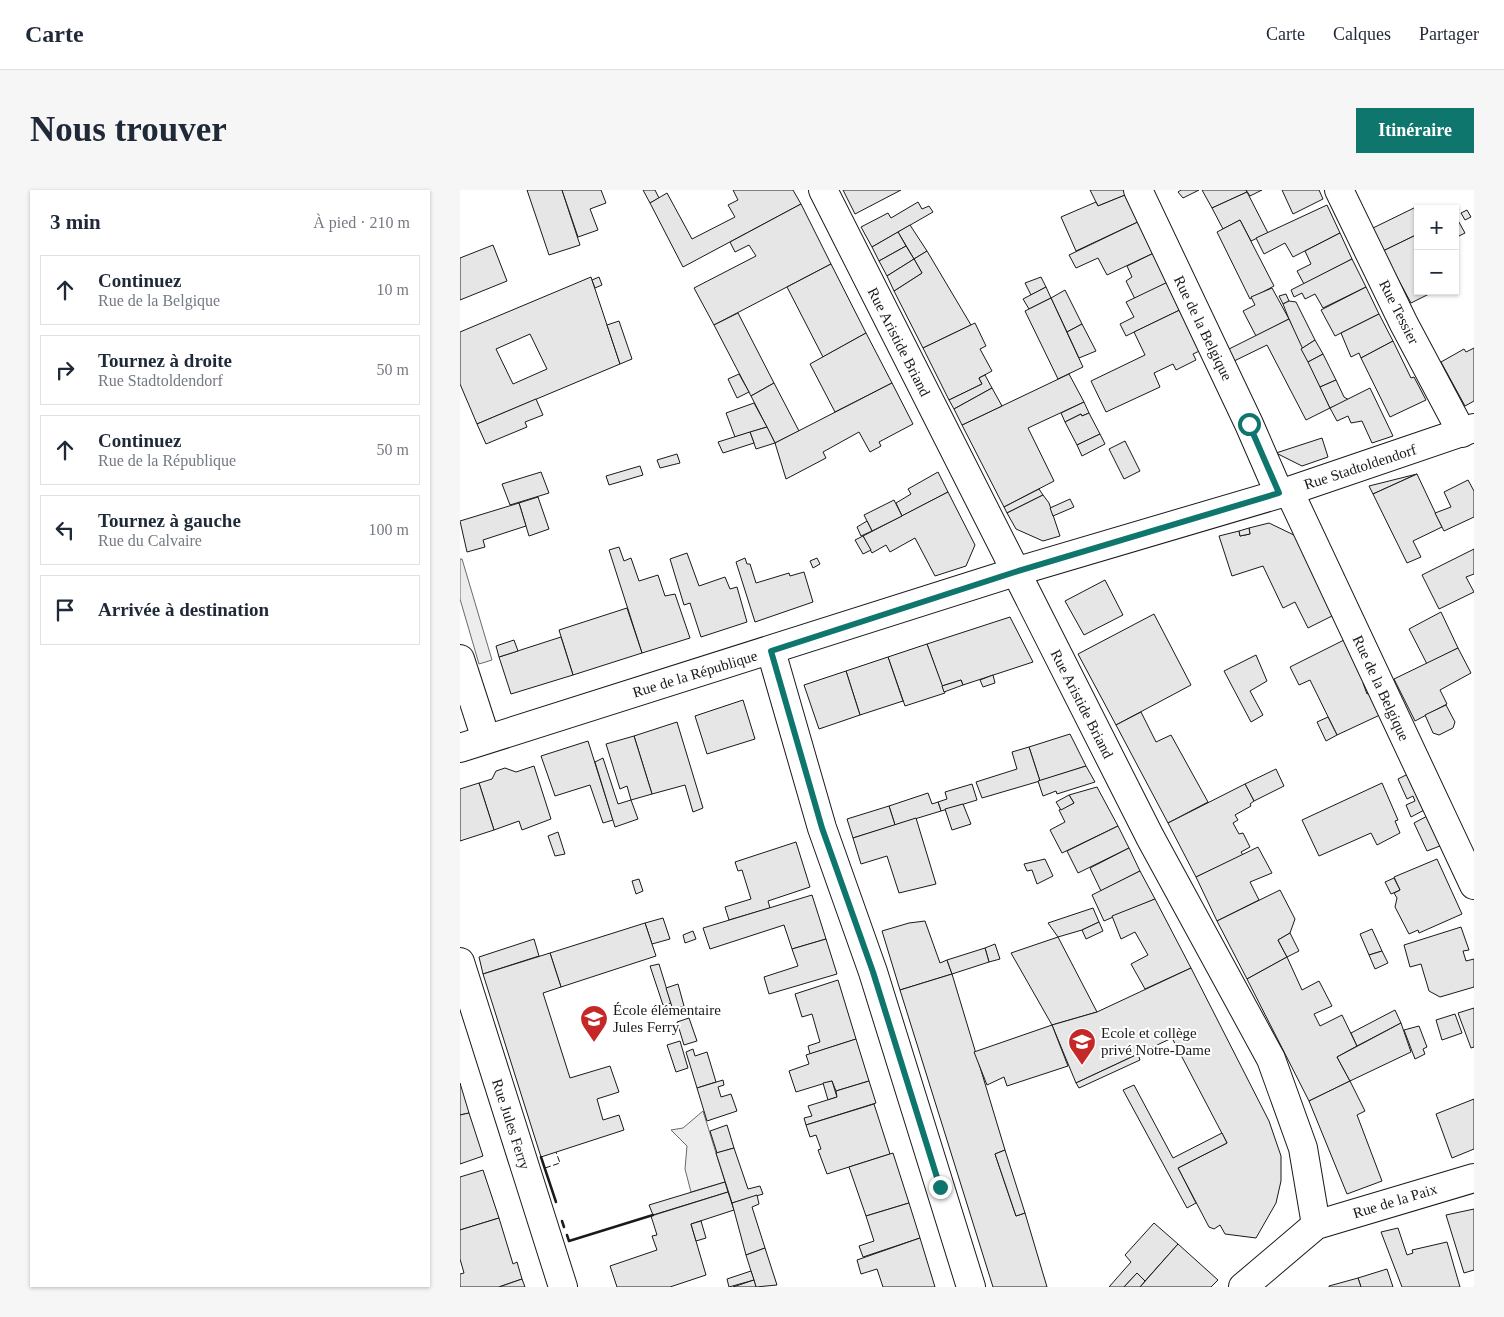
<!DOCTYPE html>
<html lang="fr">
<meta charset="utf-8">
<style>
:root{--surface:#fff;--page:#f6f6f7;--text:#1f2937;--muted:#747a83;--line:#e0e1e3;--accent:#0f766e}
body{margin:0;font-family:"Times New Roman",serif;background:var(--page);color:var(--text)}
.controls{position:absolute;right:15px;top:15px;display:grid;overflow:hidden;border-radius:0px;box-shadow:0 1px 4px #0004}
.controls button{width:45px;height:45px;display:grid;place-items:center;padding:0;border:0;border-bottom:1px solid var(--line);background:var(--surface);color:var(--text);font:25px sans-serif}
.stop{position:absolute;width:15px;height:15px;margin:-11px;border:4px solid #0f766e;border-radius:50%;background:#fff}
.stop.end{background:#0f766e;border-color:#fff;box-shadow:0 1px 5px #0008}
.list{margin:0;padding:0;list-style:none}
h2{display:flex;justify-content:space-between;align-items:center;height:65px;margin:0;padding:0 20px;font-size:21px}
h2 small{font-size:16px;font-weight:400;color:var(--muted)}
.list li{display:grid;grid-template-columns:32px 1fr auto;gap:15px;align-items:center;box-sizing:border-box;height:70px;margin:0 10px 10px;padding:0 10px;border:1px solid var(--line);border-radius:0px}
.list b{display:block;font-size:19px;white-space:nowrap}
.list p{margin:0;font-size:16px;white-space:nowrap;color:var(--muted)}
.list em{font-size:16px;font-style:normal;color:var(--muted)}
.icon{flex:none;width:28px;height:28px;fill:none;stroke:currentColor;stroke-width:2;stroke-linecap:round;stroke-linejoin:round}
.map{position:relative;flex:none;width:1014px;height:1097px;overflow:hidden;border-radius:0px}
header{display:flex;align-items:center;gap:30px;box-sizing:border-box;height:70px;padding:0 25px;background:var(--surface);border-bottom:1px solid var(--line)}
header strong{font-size:24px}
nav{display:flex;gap:28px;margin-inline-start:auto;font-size:18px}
.intro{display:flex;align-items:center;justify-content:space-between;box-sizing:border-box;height:120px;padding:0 30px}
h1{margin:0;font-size:35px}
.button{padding:12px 22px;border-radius:0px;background:var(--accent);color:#fff;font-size:18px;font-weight:700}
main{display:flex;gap:30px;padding:0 30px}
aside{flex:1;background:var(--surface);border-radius:0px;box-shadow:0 1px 4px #0004}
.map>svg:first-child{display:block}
</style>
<header>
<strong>Carte</strong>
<nav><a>Carte</a><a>Calques</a><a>Partager</a></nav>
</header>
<div class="intro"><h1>Nous trouver</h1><a class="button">Itinéraire</a></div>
<main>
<aside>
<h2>3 min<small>À pied · 210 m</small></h2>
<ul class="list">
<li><svg class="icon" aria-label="ahead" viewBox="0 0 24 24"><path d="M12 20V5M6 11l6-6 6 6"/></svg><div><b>Continuez</b><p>Rue de la Belgique</p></div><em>10 m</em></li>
<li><svg class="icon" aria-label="right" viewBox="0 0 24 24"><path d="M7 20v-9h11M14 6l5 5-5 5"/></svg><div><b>Tournez à droite</b><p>Rue Stadtoldendorf</p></div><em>50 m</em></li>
<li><svg class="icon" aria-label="ahead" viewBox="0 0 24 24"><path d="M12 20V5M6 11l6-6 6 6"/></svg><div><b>Continuez</b><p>Rue de la République</p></div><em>50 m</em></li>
<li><svg class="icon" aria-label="left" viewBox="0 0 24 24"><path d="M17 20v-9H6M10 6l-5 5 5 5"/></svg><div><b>Tournez à gauche</b><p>Rue du Calvaire</p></div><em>100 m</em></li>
<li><svg class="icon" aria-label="arrive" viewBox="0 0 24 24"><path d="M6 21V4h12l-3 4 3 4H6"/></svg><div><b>Arrivée à destination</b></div></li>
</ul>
</aside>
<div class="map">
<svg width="1014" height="1097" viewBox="0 0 1014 1097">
<rect width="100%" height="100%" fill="#fff"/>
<g fill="#ededed" stroke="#6a6a6a">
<path d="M0,369h2l30,101 -13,4 -19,-65z"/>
<path d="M243,921l22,71 -34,10 -6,-23 2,-23 -16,-16 12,-2z"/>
</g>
<g fill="#e6e6e6" stroke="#1a1a1a" fill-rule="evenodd">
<path d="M67,0h35l18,55 -31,10z"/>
<path d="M102,0h39l5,13 -16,6 8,21 -20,7z"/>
<path d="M183,0h12l4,8 -9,5z"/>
<path d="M273,0h60l8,14 -118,63 -33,-64 17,-10 25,46 43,-22 -7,-12 10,-5z"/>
<path d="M383,0h58l-46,24z"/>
<path d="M630,0h38l2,3 -32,13z"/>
<path d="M721,0h18l-16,8 -5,-6z"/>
<path d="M742,0h44l1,2 -35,16z"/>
<path d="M786,0h16l-12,6z"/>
<path d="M822,0h37l4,9 -30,15z"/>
<path d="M787,2l21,41 -17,8 -11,-21 -17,9 -11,-21z"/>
<path d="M670,3l12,27 -66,31 -15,-34 35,-15 2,4z"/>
<path d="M458,12l4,7 7,-3 4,6 -61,35 -11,-20 27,-14 3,5z"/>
<path d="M341,14l30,60 -117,61 -20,-37 62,-32 -7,-11 -14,7 -5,-10z"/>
<path d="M867,15l13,28 -47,24 -8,-14 -21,11 -8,-16z"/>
<path d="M956,17l2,4v23l-35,17 -10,-23z"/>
<path d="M1007,20l4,7 -6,3 -4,-7z"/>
<path d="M995,25l10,18 -10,5z"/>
<path d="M682,30l16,31 -51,24 -9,-17 -22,10 -7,-13z"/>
<path d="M780,30l34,66 -24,13 -33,-67z"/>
<path d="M450,35l17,26 -13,8 -16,-27z"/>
<path d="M438,42l8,14 -27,15 -7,-14z"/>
<path d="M880,43l12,26 -48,25 -7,-13 14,-7 -6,-13z"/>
<path d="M958,44v57h17l-24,12 -28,-52z"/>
<path d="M33,55l14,36 -47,19v-42z"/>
<path d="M446,56l8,13 -27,17 -8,-15z"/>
<path d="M467,61l44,74 -48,23 -29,-57 28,-18 -8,-14z"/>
<path d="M698,61l14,29 -37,19 -9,-18 6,-4 -5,-11z"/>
<path d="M454,69l8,14 -28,18 -7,-15z"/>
<path d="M892,69l14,28 -43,21 -8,-14 -10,5 -3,-6 -8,4 -3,-7z"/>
<path d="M371,74l35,69 -43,24 -36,-70z"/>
<path d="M131,87l29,87 -143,60 -17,-40v-52zM70,144l17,35 -34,15 -17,-35z"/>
<path d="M139,87l3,8 -7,3 -3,-8z"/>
<path d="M581,87l5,10 -15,8 -6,-12z"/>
<path d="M712,90l14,27 -60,29 -6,-12 14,-7 -8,-15z"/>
<path d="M586,97l5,11 -22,11 -6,-10z"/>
<path d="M906,97l13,27 -44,22 -14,-26z"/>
<path d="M812,98l17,31 -33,17 -13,-25 12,-6 -4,-8z"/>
<path d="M605,100l17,34 -15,8 -16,-34z"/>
<path d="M826,104l3,7 -6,3 -4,-8z"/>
<path d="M591,108l32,69 -25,12 -33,-68z"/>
<path d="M829,111l7,1 19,38 -14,9 -18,-45z"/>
<path d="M726,117l20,41 -13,6 3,6 -20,10 -3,-6 -19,9 6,14 -54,25 -15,-31 54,-26 -11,-23z"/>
<path d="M278,123l36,70 -23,13 -37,-71z"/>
<path d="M919,124l14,27 -32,17 -2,-5 -8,4 -10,-24z"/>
<path d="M829,129l41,89 -24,12 -39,-75 -37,18 -5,-12z"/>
<path d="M159,131l13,38 -12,5 -13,-39z"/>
<path d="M515,133l11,23 -6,3 12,22 -13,7 3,6 -33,16 -26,-52z"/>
<path d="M622,134l14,27 -17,7 -12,-26z"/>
<path d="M406,143l26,50 -57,29 -25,-48z"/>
<path d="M855,150l8,14 -15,8 -7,-13z"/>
<path d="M933,151l18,37 3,-1 12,23 -36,17 -29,-59z"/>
<path d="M1014,158v53l-9,5 -24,-44 23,-13 2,3z"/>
<path d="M863,164l13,26 -16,7 -12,-25z"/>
<path d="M279,184l10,18 -12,6 -9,-19z"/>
<path d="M609,184l15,28 -56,26 26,53 -50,26 -42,-82z"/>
<path d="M525,185l7,13 -38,21 -5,-9 33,-16 -3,-6z"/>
<path d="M876,190l8,17 5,3 -19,8 -10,-21z"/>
<path d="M314,193l25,48 -24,12 -24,-47z"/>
<path d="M432,193l21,41 -34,18 2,4 -11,6 -11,-20 -36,20 3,6 -40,21 -11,-36z"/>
<path d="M532,198l10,18 -40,19 -8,-16z"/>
<path d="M910,198l23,48 -21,7 -10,-22 -11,2 -3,-7 -11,5 -7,-13z"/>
<path d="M76,209l7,16 -18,7 2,5 -41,17 -9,-20z"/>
<path d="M624,212l5,11 -7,3 -1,-2 -16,8 -4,-9z"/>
<path d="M294,213l13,24 -32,10 -9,-24z"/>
<path d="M629,223l11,21 -23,11 -12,-23 16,-8 1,2z"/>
<path d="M307,237l8,16 -19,6 -6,-17z"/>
<path d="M290,242l4,11 -31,10 -5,-11z"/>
<path d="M640,244l5,10 -23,12 -5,-11z"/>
<path d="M862,248l6,19 -26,9 -26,-13z"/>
<path d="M665,251l15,30 -16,8 -15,-30z"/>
<path d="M217,264l3,9 -20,5 -3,-8z"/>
<path d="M180,276l3,9 -34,10 -3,-9z"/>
<path d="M81,282l8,21 -39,12 -8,-21z"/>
<path d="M478,282l10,20 -46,24 -6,-13 15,-9 -3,-5z"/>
<path d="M957,284l-44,20 -4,-8z"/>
<path d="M957,284l25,53 -29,14 8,16 -14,6 -34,-69z"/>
<path d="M1008,290l6,11v26l-30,14 -9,-18 16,-6 -7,-15z"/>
<path d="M579,299l4,6 -36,18 -3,-6z"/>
<path d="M488,302l27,53 -9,21 -31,10 -20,-38 -25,14 -4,-7 -14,8 -9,-17z"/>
<path d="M583,305l6,8 11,33 -17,5 -27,-12 -9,-16z"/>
<path d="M78,307l11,32 -20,7 -10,-33z"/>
<path d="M610,309l4,8 -21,9 -3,-8z"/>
<path d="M434,310l8,16 -30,15 -8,-16z"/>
<path d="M59,313l7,23 -43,14 2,7 -18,5 -7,-31z"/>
<path d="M407,331l5,10 -11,5 -4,-9z"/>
<path d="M809,333l27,13 38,79 -26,13 -13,-26 -12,6 -20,-42 -31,10 -13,-40 20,-5 1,5 10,-2 -1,-6z"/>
<path d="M789,338l1,6 -10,2 -1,-5z"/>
<path d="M403,346l8,14 -8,4 -8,-14z"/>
<path d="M159,357l5,14 7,-3 8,23 19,-6 7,21 10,-2 15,44 -48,15 -33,-103z"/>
<path d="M1014,359v25l-8,3 8,15 -35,17 -17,-34z"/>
<path d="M227,363l12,33 26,-9 5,12 7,-2 10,35 -46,15 -11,-34 -6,2 -14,-46z"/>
<path d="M285,368l2,6h3l6,19 33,-10 1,3 14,-4 9,30 -58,20 -19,-60z"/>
<path d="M357,368l3,6 -7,4 -3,-7z"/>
<path d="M645,390l18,35 -39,20 -19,-34z"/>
<path d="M167,418l15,45 -69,22 -14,-45z"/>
<path d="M981,422l17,36 -31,16 -18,-35z"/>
<path d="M694,424l37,71 -75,40 -38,-71z"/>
<path d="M550,427l23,45 -70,23 -2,-5 -19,6 -15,-42z"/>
<path d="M101,447l12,38 -62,19 -12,-37z"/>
<path d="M886,449l20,42 -3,2 4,11 5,-2 10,22 -45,21 -27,-55 -11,5 -9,-18z"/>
<path d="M54,450l4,11 -19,6 -3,-11z"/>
<path d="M467,454l18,49 -40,13 -17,-49z"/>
<path d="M998,458l13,25 -31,17 7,14 -32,17 -21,-42z"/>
<path d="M796,465l11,26 -17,10 13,24 -12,7 -27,-51z"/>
<path d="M428,467l15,44 -43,14 -14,-44z"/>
<path d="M386,481l14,44 -41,14 -15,-44z"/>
<path d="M533,485l2,8 -12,4 -3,-7z"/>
<path d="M501,490l2,5 -19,7 -2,-6z"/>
<path d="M283,510l12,39 -48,15 -12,-38z"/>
<path d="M986,515l9,17 -2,6 -14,7 -6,-2 -8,-18z"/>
<path d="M681,522l15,30 15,-7 37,67 -40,21 -52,-98z"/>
<path d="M868,527l9,18 -11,6 -9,-19z"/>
<path d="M217,532l26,86 -10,4 -8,-27 -33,9 -18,-58z"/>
<path d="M610,544l16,32 -46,15 -11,-34z"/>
<path d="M174,546l18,58 -21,6 -4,-14 -7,3 -14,-45z"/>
<path d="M128,551l25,79 -10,3 -13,-38 -35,11 -14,-40z"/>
<path d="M569,557l11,34 -58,17 -6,-16 41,-13 -5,-17z"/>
<path d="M143,568l15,46 13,-4 7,19 -23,8 -20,-65z"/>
<path d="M74,576l17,53 -29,11 -3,-9 -25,9 -15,-47 13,-4 4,-8 9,-3 11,4z"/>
<path d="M626,576l9,16 -38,12 -1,-3 -13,5 -5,-15z"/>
<path d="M816,579l8,17 -30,15 -9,-17z"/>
<path d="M950,583l18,35 -17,9 -5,-12 9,-4 -2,-5 -6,3 -9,-20z"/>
<path d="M19,593l15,47 -34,11v-52z"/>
<path d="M922,593l16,37 -3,1 5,12 -23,12 -6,-12 -52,23 -17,-36z"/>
<path d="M512,594l5,16 -36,11 -3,-9 9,-3 -2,-7z"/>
<path d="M785,594l9,17 -4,3 1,2 -16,9 3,5 -5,3 6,11 4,-1 7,14 -9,5 2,3 -47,22 -28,-54z"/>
<path d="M637,597l21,39 -56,27 -12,-23 15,-8 -6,-12 15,-7 -5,-8z"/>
<path d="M468,603l4,11 6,-2 3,9 -46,14 -6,-19z"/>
<path d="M609,605l5,8 -13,7 -5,-8z"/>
<path d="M503,614l8,20 -19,6 -7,-21z"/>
<path d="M429,616l6,19 -42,13 -6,-19z"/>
<path d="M971,624l14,30 -18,7 -13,-28z"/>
<path d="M456,628l20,66 -37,9 -12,-37 -26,8 -8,-26z"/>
<path d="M658,636l11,22 -51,25 -11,-22z"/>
<path d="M98,642l7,22 -10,2 -7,-20z"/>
<path d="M336,652l14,45 -42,14 2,7 -41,12 -4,-13 26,-8 -9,-29 -4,1 -3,-9z"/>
<path d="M798,657l14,26 -22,9 9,18 -42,21 -21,-44z"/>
<path d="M669,658l11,23 -39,20 -11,-23z"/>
<path d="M585,669l8,17 -16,8 -5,-14 -5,1 -3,-7z"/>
<path d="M977,669l25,55 -43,19 -1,-3 -9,4 -14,-27 2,-9 -3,-5 6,-3 -6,-13z"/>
<path d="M680,681l15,28 -51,22 -12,-26z"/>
<path d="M934,688l6,12 -9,4 -6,-12z"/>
<path d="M179,689l4,12 -7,3 -4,-13z"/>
<path d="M820,700l15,29 -5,14 -12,7 9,17 -40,22 -30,-58z"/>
<path d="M352,705l14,44 -34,10 -8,-24 -74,24 -7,-21z"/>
<path d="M695,709l36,69 -46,21 -14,-25 17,-9 -13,-23 -14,7 -9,-23z"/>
<path d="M633,718l6,14 -17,8 -24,7 -10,-14z"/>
<path d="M203,728l7,21 -18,5 -7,-21z"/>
<path d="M465,731l15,42 7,-3 5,14 -52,16 -18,-59 27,-8z"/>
<path d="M639,732l4,9 -17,8 -4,-9z"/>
<path d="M185,733l11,33 -95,31 -11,-34z"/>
<path d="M1001,737l8,23 -6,1 3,10 8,-2v28l-34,10 -11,-6 -8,-27 -11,3 -6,-22z"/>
<path d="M912,739l10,22 -13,4 -9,-21z"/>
<path d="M233,741l3,8 -11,4 -2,-8z"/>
<path d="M830,743l9,18 -12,6 -9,-17z"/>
<path d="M598,747l39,75 -45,13 -41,-72z"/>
<path d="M74,749l5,17 -56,18 -4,-17z"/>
<path d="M366,749l11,35 -68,20 -5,-17 34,-11 -6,-17z"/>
<path d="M535,754l5,15 -11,3 -4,-14z"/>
<path d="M525,758l4,14 -37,12 -5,-14z"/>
<path d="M922,761l6,12 -13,6 -6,-14z"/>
<path d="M90,763l11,34 -18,6 27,85 40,-12 9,26 -22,7 6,21 16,-5 5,15 -83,27 -58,-183z"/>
<path d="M827,767l15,33 17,-9 13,25 -18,8 6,12 22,-11 15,31 -20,11 13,24 -41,20 -62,-122z"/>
<path d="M199,774l12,39 -8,2 -13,-39z"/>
<path d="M731,778l78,153 12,35v25l-5,22 -20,35 -31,-4 -5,-9 -6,4 -5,-2 -31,-59 49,-25 -55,-105 -96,45 -24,-58 45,-13z"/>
<path d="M492,784l53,176 -10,4 21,62 9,-3 22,74h-54l-93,-297z"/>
<path d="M378,790l18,59 -46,15 -2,-8 12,-4 -8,-28 -10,3 -7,-23z"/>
<path d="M218,794l6,22 -11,4 -7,-22z"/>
<path d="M1014,818v39l-3,1 -13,-35z"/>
<path d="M935,820l6,13 -44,23 -6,-13z"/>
<path d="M995,824l7,19 -20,7 -6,-20z"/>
<path d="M229,828l8,23 -13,4 -7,-23z"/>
<path d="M941,833l10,29 -61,29 -13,-24z"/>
<path d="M592,835l16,41 -61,20 -3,-9 -17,8 -13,-33z"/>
<path d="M959,836l8,21 -4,2 2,5 -10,5 -11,-29z"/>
<path d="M396,849l13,42 -33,10 -4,-10 -36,11 -7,-21 20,-7 -3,-9z"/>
<path d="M220,851l8,27 -12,4 -9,-27z"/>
<path d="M233,859l2,7 12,-4 9,30 -19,6 -11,-36z"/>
<path d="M678,864l2,6 -61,28 -3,-5z"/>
<path d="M263,890l1,5 -6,2 3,10 10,-3 6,17 -30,10 -10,-33z"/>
<path d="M372,891l5,16 -9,3 -5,-17z"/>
<path d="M409,891l7,22 -70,22 -2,-7 8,-2 -4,-10 29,-9 -1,-6z"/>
<path d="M890,891l15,30 -8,4 25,66 -35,13 -38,-93z"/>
<path d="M0,893l9,30 -9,2z"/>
<path d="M674,895l39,73 49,-25 5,10 -49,25 18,35 -9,5 -64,-118z"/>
<path d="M1014,909v50l-22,9 -16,-44z"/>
<path d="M414,914l16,50 -63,20 -9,-24 3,-1 -5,-14 -6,2 -4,-12z"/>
<path d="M9,923l14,43 -23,8v-49z"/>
<path d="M267,935l7,23 -17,5 -7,-22z"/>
<path d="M274,958l14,41 12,-3 3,8 -31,9 -16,-50z"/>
<path d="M545,960l20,63 -9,3 -21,-62z"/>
<path d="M433,963l16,50 -43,13 -17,-49z"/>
<path d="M23,980l16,48 -39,12v-53z"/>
<path d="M265,992l3,10 -75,23 -4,-10z"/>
<path d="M268,1002l6,18 -43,14 15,51 -36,12h-53l-7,-21 47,-16 -5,-14 5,-1 -6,-19z"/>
<path d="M297,1005l2,9 -7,3 13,41 -19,7 -14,-52z"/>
<path d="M449,1013l11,35 -57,19 -4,-11 15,-5 -8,-25z"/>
<path d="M1014,1019v61l-10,3 -18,-58z"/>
<path d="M39,1028l14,46 4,-2 5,17 -23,8h-39v-13l4,-1 -4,-14v-29z"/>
<path d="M241,1031l5,17 -10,3 -5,-17z"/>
<path d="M694,1033l24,21 -33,37 -8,-8 -13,14h-15l22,-25 -6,-7z"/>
<path d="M938,1038l9,27 6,-2 -1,-3 35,-8 13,45h-58l-21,-55z"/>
<path d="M460,1048l15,49h-52l-6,-18 -16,5 -4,-14z"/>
<path d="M718,1054l40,36 -7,7h-71z"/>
<path d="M305,1058l12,37 -21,2 -10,-32z"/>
<path d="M927,1079l6,18h-32l-3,-9z"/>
<path d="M291,1081l3,9 -25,7 -2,-8z"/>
<path d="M677,1083l8,8 -5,6h-16z"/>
<path d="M898,1088l3,9h-32v-1z"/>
<path d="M62,1089l3,8h-26z"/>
<path d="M294,1090l2,7h-23z"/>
</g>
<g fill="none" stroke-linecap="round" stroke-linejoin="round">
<defs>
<g id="minor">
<path d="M363,0l327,647 121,222 32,89 13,77"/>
<path d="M678,0l111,234 30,69"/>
<path d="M879,0l65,134 58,109"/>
<path d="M829,301l185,394"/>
<path d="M311,461l51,177 51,144 98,315"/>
<path d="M0,469l26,80"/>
<path d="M0,558l555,-176 274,-81 185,-63"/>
<path d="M0,772l103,325"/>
<path d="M783,1097l73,-62 158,-47"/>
</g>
</defs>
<use href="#minor" stroke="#1a1a1a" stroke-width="30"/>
<use href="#minor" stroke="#fff" stroke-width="28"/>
<path stroke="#1a1a1a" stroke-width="1" stroke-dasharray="6 2.5" stroke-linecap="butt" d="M85,978l15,-5 -4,-11"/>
<g stroke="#1a1a1a" stroke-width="2.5">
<path d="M81,967l15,45"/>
<path d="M102,1031l2,6"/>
<path d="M107,1045l2,6 84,-26"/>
</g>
</g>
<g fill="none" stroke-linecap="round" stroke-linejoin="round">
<path stroke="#0f766e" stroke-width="6" d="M480,997l-67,-215 -51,-144 -51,-177 244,-79 264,-79 -30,-69"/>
</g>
<defs>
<symbol id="school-pin" viewBox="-11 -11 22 30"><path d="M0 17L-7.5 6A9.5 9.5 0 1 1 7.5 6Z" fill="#c62828" stroke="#fff"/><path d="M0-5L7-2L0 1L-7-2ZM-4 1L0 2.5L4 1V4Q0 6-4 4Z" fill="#fff"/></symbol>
</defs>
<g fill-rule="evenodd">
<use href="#school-pin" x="118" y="813" width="32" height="43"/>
<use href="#school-pin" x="606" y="836" width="32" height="43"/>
</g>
<g text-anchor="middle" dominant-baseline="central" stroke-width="4" stroke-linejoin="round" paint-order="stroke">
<g font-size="15" fill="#1a1a1a" stroke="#fff">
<text transform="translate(939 122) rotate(63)">Rue Tessier</text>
<text transform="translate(743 138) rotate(64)">Rue de la Belgique</text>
<text transform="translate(439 152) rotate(63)">Rue Aristide Briand</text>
<text transform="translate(900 277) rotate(-18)">Rue Stadtoldendorf</text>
<text transform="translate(235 484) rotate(-17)">Rue de la République</text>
<text transform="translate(921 498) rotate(65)">Rue de la Belgique</text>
<text transform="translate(622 514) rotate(63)">Rue Aristide Briand</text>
<text transform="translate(51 934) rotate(72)">Rue Jules Ferry</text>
<text transform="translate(935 1011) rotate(-17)">Rue de la Paix</text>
</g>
<g font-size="15" fill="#1a1a1a" stroke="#fff" text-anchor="start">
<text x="153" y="820">École élémentaire<tspan x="153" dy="17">Jules Ferry</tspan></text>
<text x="641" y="843">Ecole et collège<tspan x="641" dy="17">privé Notre-Dame</tspan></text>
</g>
</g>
</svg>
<div class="controls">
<button>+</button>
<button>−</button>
</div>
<div class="stop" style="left:789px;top:234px"></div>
<div class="stop end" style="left:480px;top:997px"></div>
</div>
</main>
